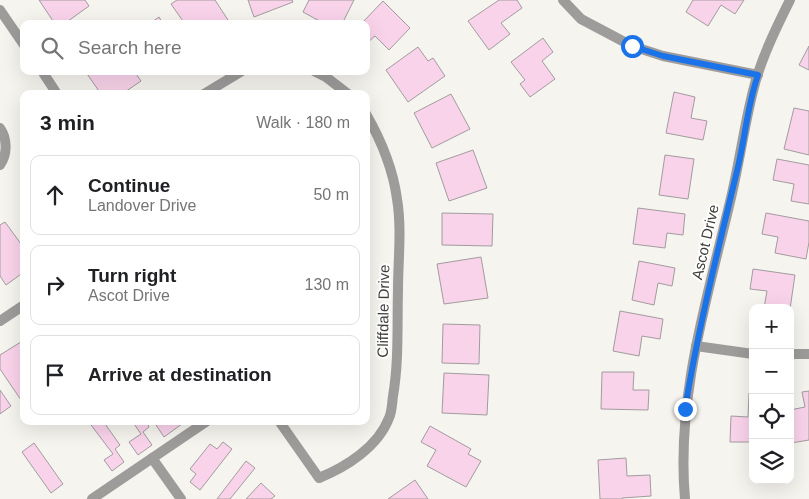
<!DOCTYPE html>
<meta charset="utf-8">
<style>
:root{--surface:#fff;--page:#f2f2f2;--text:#202124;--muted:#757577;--line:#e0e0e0}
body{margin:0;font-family:Helvetica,sans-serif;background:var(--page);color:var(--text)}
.controls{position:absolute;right:15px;bottom:15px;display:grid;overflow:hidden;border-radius:10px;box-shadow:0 5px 20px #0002}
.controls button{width:45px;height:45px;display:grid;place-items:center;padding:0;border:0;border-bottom:1px solid var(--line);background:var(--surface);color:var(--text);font:25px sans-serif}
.stop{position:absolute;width:15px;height:15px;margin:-11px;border:4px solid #1a73e8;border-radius:50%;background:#fff}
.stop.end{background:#1a73e8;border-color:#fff;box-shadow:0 1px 5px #0008}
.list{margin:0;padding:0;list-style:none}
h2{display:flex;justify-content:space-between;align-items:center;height:65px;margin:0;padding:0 20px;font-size:21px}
h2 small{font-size:16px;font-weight:400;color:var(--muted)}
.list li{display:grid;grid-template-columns:32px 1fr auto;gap:15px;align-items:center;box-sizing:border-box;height:80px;margin:0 10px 10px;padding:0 10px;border:1px solid var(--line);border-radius:10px}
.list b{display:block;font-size:19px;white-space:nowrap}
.list p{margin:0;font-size:16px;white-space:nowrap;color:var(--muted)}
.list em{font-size:16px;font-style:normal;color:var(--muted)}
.icon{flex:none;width:28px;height:28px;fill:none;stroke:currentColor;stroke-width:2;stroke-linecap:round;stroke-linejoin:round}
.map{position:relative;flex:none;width:809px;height:499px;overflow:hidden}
.search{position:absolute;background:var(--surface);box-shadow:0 5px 20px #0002;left:20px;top:20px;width:350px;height:55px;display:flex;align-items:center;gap:12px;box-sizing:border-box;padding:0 18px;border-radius:10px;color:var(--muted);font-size:19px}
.panel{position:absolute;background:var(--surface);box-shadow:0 5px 20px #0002;left:20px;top:90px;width:350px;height:335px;border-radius:10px}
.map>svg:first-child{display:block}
</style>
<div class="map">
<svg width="809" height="499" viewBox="0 0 809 499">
<rect width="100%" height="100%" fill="#f5f4ee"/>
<g fill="#f9d3ea" stroke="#a29c9f">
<path d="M39,0h46l4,6 -25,18h-9z"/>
<path d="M177,0h38l13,20 -6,4h-37l-14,-20z"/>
<path d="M248,0h44l1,2 -39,15z"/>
<path d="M309,0h45l-12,24h-17l-22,-12z"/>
<path d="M499,0h18l5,8 -21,15 9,11 -21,16 -21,-29z"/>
<path d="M693,0h51l-9,14 -14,-9 -13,21 -22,-14z"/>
<path d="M383,1l27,27 -21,22 -14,-14 -9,8v-20h-5z"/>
<path d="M159,17l4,7h-14z"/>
<path d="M543,38l10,14 -11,9 13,18 -25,18 -10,-13 5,-4 -14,-18z"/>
<path d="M809,46v24l-10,-5z"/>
<path d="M418,47l10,14 5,-3 12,18 -37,26 -22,-32z"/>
<path d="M85,71h49l7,10 -19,13h-21z"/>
<path d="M674,92l21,5 -4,21 16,3 -4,19 -37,-7z"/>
<path d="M451,94l19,35 -38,19 -18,-35z"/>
<path d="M794,108l15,3v44l-25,-6z"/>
<path d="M473,150l14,38 -38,13 -13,-38z"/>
<path d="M665,155l29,4 -6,40 -29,-4z"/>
<path d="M777,159l32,6v39l-18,-3 3,-17 -21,-4z"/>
<path d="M638,208l47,6 -2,21 -16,-2 -2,15 -32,-4z"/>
<path d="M442,213l51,1 -1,32 -50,-1z"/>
<path d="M766,213l43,8v21l-3,17 -31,-6 3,-16 -16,-3z"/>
<path d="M5,222l19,26v24l-18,13 -6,-9v-51z"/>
<path d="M481,257l7,41 -44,6 -7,-40z"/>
<path d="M639,261l36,7 -3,18 -14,-3 -4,22 -22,-5z"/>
<path d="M753,269l42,6 -5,34v-1h-26l3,-17 -17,-2z"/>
<path d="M620,311l43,8 -3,20 -18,-3 -3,20 -26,-5z"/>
<path d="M443,324l37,1 -1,39 -37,-1z"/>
<path d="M24,340v57l-3,3 -21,-31v-14z"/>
<path d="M602,372h32l-1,18h16l-1,20 -47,-1z"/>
<path d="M444,373l45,2 -2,40 -45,-2z"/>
<path d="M0,390l11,16 -11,8z"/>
<path d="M809,391v49l-18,3 -1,-33 15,-3 -3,-15z"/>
<path d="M749,393h4v49h-23l1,-26 17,1z"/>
<path d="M88,421h15l17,24 -5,4 9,13 -12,9 -8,-11 9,-6z"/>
<path d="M132,421h14l3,6 -6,5 9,13 -14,10 -9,-13 12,-8z"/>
<path d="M161,421h25l-22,16 -8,-12z"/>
<path d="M430,426l41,23 -3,5 13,7 -15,26 -39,-21 9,-16 -15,-8z"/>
<path d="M223,442l9,7 -32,41 -10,-8 6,-8 -6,-5 20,-25 7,5z"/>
<path d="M34,443l29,41 -12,9 -29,-41z"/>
<path d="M626,458l1,18 23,-1 1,21 -29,2v1h-22l-2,-39z"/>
<path d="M246,461l9,7 -25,31h-13z"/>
<path d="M415,480l13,19h-40z"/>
<path d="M261,483l14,13 -4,3h-25z"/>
</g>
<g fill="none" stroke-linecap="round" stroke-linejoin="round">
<g stroke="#9e9b9b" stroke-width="10">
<path d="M563,0l18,19 51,27 31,10 95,19"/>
<path d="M0,10l24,35"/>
<path d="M42,71l15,23"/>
<path d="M314,71l12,6 22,17"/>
<path d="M204,94l38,-23"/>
<path d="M0,128c7,10 8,26 0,37"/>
<path d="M0,321l24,-16"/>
<path d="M696,346l57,8"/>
<path d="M790,354h19"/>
<path d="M279,421l40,57c27,-11 59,-31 70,-60 3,-6 3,-15 4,-22 6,-35 4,-70 5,-106 0,-30 4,-61 -1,-91 -4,-30 -16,-59 -31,-85"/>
<path d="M152,458l29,41"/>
<path d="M92,499l115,-78"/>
<path d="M685,499c-9,-101 22,-200 45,-297 9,-37 14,-75 23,-111 7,-30 23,-63 37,-91"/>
</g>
</g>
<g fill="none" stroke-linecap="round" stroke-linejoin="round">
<path stroke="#1a73e8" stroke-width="6" d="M632,46l31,10 95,19c-11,31 -13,65 -21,96 -19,79 -39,158 -52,238"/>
</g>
<g text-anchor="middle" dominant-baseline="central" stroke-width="4" stroke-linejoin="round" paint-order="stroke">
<g font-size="15" fill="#3d3d3a" stroke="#fff">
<text transform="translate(705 242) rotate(-77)">Ascot Drive</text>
<text transform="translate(383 311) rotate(-89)">Cliffdale Drive</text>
</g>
</g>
</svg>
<div class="controls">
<button>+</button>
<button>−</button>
<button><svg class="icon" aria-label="locate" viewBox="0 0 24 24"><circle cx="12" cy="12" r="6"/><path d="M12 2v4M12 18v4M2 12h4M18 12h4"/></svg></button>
<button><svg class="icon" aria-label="layers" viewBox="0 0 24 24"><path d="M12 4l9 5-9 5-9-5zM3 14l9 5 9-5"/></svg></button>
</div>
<div class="stop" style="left:632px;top:46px"></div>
<div class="stop end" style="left:685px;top:409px"></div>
<div class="search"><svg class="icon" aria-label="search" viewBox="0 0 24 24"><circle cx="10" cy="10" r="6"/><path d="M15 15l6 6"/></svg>Search here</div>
<section class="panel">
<h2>3 min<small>Walk · 180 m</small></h2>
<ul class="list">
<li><svg class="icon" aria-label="ahead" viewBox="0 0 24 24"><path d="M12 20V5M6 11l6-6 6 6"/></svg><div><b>Continue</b><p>Landover Drive</p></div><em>50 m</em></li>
<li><svg class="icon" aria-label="right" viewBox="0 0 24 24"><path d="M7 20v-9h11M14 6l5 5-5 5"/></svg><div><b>Turn right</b><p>Ascot Drive</p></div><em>130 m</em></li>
<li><svg class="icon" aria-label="arrive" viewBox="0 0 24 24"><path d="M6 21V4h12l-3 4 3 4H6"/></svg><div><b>Arrive at destination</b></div></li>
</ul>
</section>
</div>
